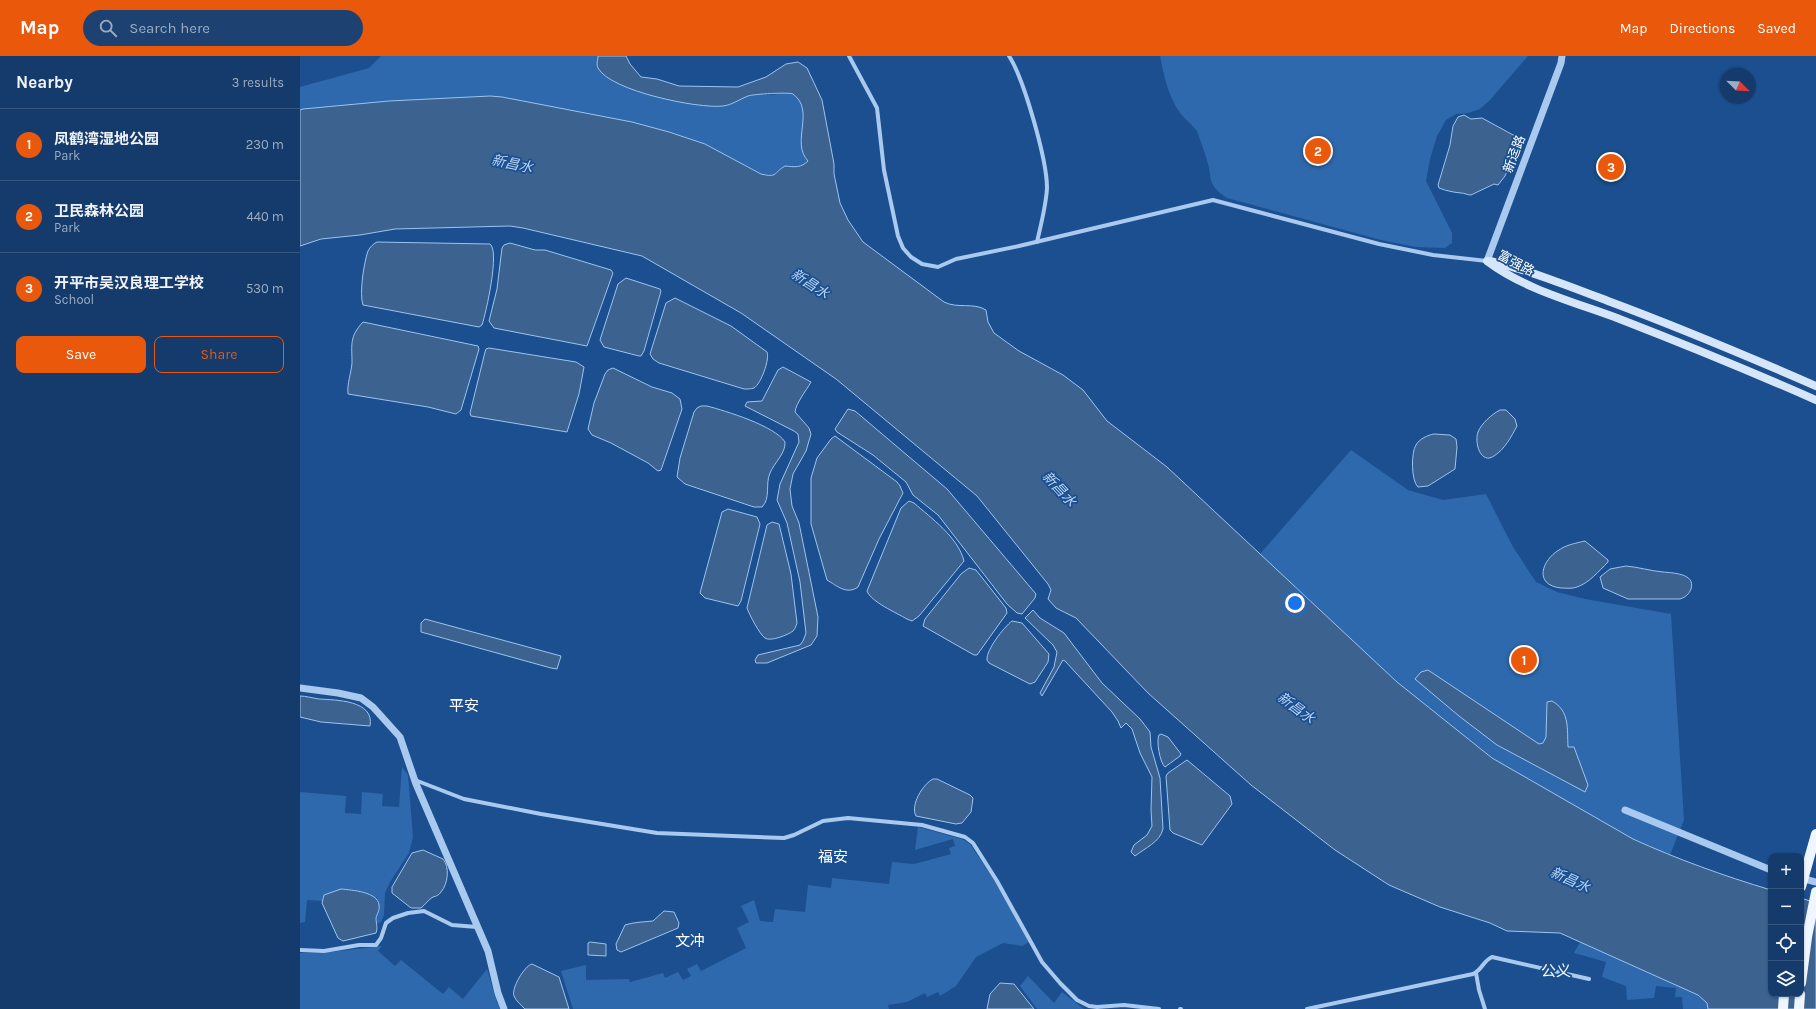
<!DOCTYPE html>
<meta charset="utf-8">
<style>
:root{--surface:#143b6b;--page:#1d4271;--text:#f1f3f6;--muted:#9dadc1;--line:#33557e;--accent:#ea580c}
body{margin:0;font-family:Karla,"Noto Sans SC",sans-serif;background:var(--page);color:var(--text)}
.controls{position:absolute;right:12px;bottom:12px;display:grid;overflow:hidden;border-radius:8px;box-shadow:0 1px 3px #0004}
.controls button{width:36px;height:36px;display:grid;place-items:center;padding:0;border:0;border-bottom:1px solid var(--line);background:var(--surface);color:var(--text);font:20px sans-serif}
.compass{position:absolute;left:1420px;top:12px;width:36px;height:36px;border-radius:50%;background:var(--surface);box-shadow:0 1px 3px #0004;rotate:114deg}
.you{position:absolute;left:995px;top:547px;width:14px;height:14px;margin:-10px;border:3px solid #fff;border-radius:50%;background:#1a73e8;box-shadow:0 0 0 6px #1a73e833}
.badge{display:grid;place-items:center;width:26px;height:26px;border-radius:50%;background:var(--accent);color:#fff;font-size:13px;font-weight:700}
.pin{position:absolute;translate:-50% -50%;border:2px solid #fff;box-shadow:0 1px 4px #0006}
.list{margin:0;padding:0;list-style:none}
h2{display:flex;justify-content:space-between;align-items:center;height:52px;margin:0;padding:0 16px;font-size:17px}
h2 small{font-size:13px;font-weight:400;color:var(--muted)}
.list li{display:grid;grid-template-columns:26px 1fr auto;gap:12px;align-items:center;box-sizing:border-box;height:72px;padding:0 16px;border-top:1px solid var(--line)}
.list b{display:block;font-size:15px;white-space:nowrap}
.list p{margin:0;font-size:13px;white-space:nowrap;color:var(--muted)}
.list em{font-size:13px;font-style:normal;color:var(--muted)}
.actions{display:flex;gap:8px;padding:12px 16px}
.actions a{flex:1;padding:9px 0;border:1px solid var(--accent);border-radius:8px;text-align:center;font-size:14px;color:var(--accent)}
.actions .main{background:var(--accent);color:#fff}
.icon{flex:none;width:22px;height:22px;fill:none;stroke:currentColor;stroke-width:2;stroke-linecap:round;stroke-linejoin:round}
.map{position:relative;flex:none;width:1516px;height:953px;overflow:hidden}
header{display:flex;align-items:center;gap:24px;box-sizing:border-box;height:56px;padding:0 20px;background:var(--accent);color:#fff}
header strong{font-size:19px}
nav{display:flex;gap:22px;margin-inline-start:auto;font-size:14px}
.search{width:280px;height:36px;background:var(--page);display:flex;align-items:center;gap:10px;box-sizing:border-box;padding:0 14px;border-radius:22px;color:var(--muted);font-size:15px}
main{display:flex}
aside{flex:1;background:var(--surface)}
.map>svg:first-child{display:block}
</style>
<header>
<strong>Map</strong>
<div class="search"><svg class="icon" aria-label="search" viewBox="0 0 24 24"><circle cx="10" cy="10" r="6"/><path d="M15 15l6 6"/></svg>Search here</div>
<nav><a>Map</a><a>Directions</a><a>Saved</a></nav>
</header>
<main>
<aside>
<h2>Nearby<small>3 results</small></h2>
<ul class="list">
<li><span class="badge">1</span><div><b>凤鹤湾湿地公园</b><p>Park</p></div><em>230 m</em></li>
<li><span class="badge">2</span><div><b>卫民森林公园</b><p>Park</p></div><em>440 m</em></li>
<li><span class="badge">3</span><div><b>开平市吴汉良理工学校</b><p>School</p></div><em>530 m</em></li>
</ul>
<div class="actions"><a class="main">Save</a><a>Share</a></div>
</aside>
<div class="map">
<svg width="1516" height="953" viewBox="0 0 1516 953">
<rect width="100%" height="100%" fill="#1b4f8f"/>
<g fill="#2e69ad">
<path d="M81,0h217l-1,7 19,19 24,10 28,8 56,6 30,-12 18,1 17,-3c30,14 0,50 19,69 -7,7 -13,6 -23,5 -12,7 -7,12 -23,8l-57,-30 -36,-12 -167,-35 -12,-1 -101,5 -89,9v-23l69,-19z"/>
<path d="M860,0h368l-38,44 -10,9 -12,4 -12,1 -10,6 -9,16 -7,23 -4,22 26,52v10l-7,5 -29,-1 -35,-7 -154,-42c-21,-14 -14,-18 -20,-38 -3,-10 -7,-20 -10,-29 -2,-3 -13,-13 -17,-18 -12,-17 -16,-37 -20,-57z"/>
<path d="M1051,394l57,40 35,10 43,-6 27,53 23,35 21,10 28,7 86,15 13,206 -14,35 -38,-16 -140,-81 -95,-76 -138,-127z"/>
<path d="M102,711l6,8 5,62 -4,16 -19,29 -5,11 -1,22 -3,7 -4,2 -1,-5 3,-10 -8,-14 -26,-6 -22,8 -1,4 -15,-1 -2,22 -5,1v-131l46,4 -1,17 16,1 1,-22 21,2 -1,12 17,1z"/>
<path d="M618,771l44,12 8,5 26,39 33,59 -7,4 -19,-3 -27,14 -20,29 -16,10 -2,-4 -11,5 -2,-4 -18,9 -19,3 1,4h-316l-12,-38 25,-6v15l43,-1 1,3 33,-9 2,5 13,-6 5,8 8,-4 -4,-7 10,-5 4,7 45,-23 -9,-20 12,-6 -8,-16 13,-6 6,21 13,1 2,-13 30,3 3,-27 23,3 1,-10 57,6 3,-22 22,2 37,-10 -2,-6 6,-2 -2,-7 -38,11z"/>
<path d="M1280,886l118,53 9,8 1,6h-25l-1,-12h-7l1,-9 -20,-2 -2,12 -27,2 -1,-14 -24,-9 4,-15 -32,-9z"/>
<path d="M82,890l-4,5 17,15 6,-6 42,34 6,-7 14,12 24,-30 10,33 3,7h-200v-56h22z"/>
<path d="M728,920l26,27 8,-11 22,17h-47l-17,-23z"/>
</g>
<g fill="#3c6290" stroke="#9cc4f0">
<path d="M298,0h28l4,8 11,13 16,2 22,7 59,1 28,-10 20,-13 12,-2 9,6 15,32 12,64v10l6,29 8,17 15,22 81,60c14,7 29,0 42,8l2,12 6,11 25,18 44,24 20,15 24,31 60,46 230,215 95,76 141,81c44,20 91,37 138,51v104h30v-96l15,5v106h-108l-1,-6 -9,-8 -138,-62 -53,-2 -17,-8 -50,-16 -51,-22 -54,-35 -84,-65 -103,-92 -72,-75 -20,-10 -8,-9 3,-9 -3,-6 -71,-88 -141,-117 -95,-66 -99,-57 -119,-28 -13,-2 -115,3 -35,6 -39,4 -21,7v-136l3,-1 86,-8 101,-5 12,1 130,25 37,10 36,12 56,30c17,4 12,-1 24,-8 10,1 16,2 23,-5 -18,-19 8,-50 -15,-67 -3,-2 -40,0 -45,2 -8,3 -16,9 -25,10 -24,3 -113,-15 -125,-38 -2,-4 0,-8 0,-12z"/>
<path d="M1164,59l7,4 11,-1 33,18 1,3 -6,18 2,2 -7,17 -7,9 -4,-1 -23,11c-4,0 -6,-2 -10,-2 -9,-1 -14,-2 -22,-5l-1,-3 12,-40 3,-19 5,-9z"/>
<path d="M77,186l113,2c10,7 -4,69 -8,81l-3,2 -116,-22c-4,-11 1,-43 5,-54 2,-4 5,-7 9,-9z"/>
<path d="M210,187l25,7h10l66,20 2,3 -26,73 -93,-18 -5,-7 8,-32 5,-41 2,-3z"/>
<path d="M326,222l34,11 1,2 -17,60 -3,5h-2l-35,-9 -4,-7 18,-56z"/>
<path d="M375,242l56,28 36,26c3,7 -6,32 -13,36 -3,1 -6,1 -10,1l-85,-26 -6,-4 -3,-5 16,-51z"/>
<path d="M63,266l115,24 1,3 -18,61 -5,4 -28,-7 -80,-13c-1,-11 3,-20 4,-31 0,-18 -3,-26 11,-41z"/>
<path d="M189,292l87,14 8,5 -5,27 -12,38 -96,-16 -1,-3 15,-61 1,-3z"/>
<path d="M483,311l28,15c-5,9 -15,21 -16,30l14,16 2,6 -5,17 -13,23 -3,15 2,17 7,17 19,94 -1,19 -6,9 -44,18h-11l-1,-3 3,-5 42,-10 3,-4 3,-8 -6,-51 -13,-59 -10,-23 3,-16 19,-42 -1,-8 -4,-3 -49,-25 2,-4 15,-1 16,-31z"/>
<path d="M313,312l39,19 20,6 8,6 2,10 -21,61 -3,1 -10,-8 -37,-20 -19,-8 -4,-6 6,-26 11,-29 3,-4z"/>
<path d="M401,350h6c19,5 68,20 78,36 1,11 -11,21 -15,31 -5,11 1,25 -8,34h-8l-69,-23 -8,-7 3,-19 14,-46 3,-4z"/>
<path d="M548,353l7,2 92,78 89,105 -1,4 -13,16 -5,-1 -10,-9 -69,-89 -25,-20 -7,-13 -33,-27 -36,-23 -2,-3z"/>
<path d="M1200,354h6l9,9 2,7c-6,11 -12,23 -23,30 -13,9 -20,-13 -16,-24 3,-8 14,-18 22,-22z"/>
<path d="M1134,378l16,1 6,4 1,8 -2,22 -27,17 -10,1c-7,-6 -7,-35 -2,-42 3,-6 12,-10 18,-11z"/>
<path d="M535,380l62,46 3,4 3,7 -24,46 -21,48c-11,8 -21,-1 -31,-7l-16,-56v-46l6,-20 14,-19z"/>
<path d="M609,445l5,2c17,15 44,34 50,58l-45,55 -7,5 -5,-2c-10,-6 -36,-17 -40,-28l34,-83z"/>
<path d="M428,453l29,8 3,7 -19,77 -3,5 -33,-8 -5,-5 22,-81z"/>
<path d="M472,466l7,2 12,50 6,49c-1,3 -2,6 -4,8 -5,4 -23,11 -28,7 -5,-3 -16,-24 -18,-30l20,-83z"/>
<path d="M1285,485l23,19v2c-9,9 -19,21 -31,25 -5,2 -11,1 -16,1 -28,-3 -19,-28 -2,-38 7,-5 17,-7 26,-9z"/>
<path d="M1326,510c12,1 25,5 37,6 9,1 33,1 28,17 -2,5 -5,8 -11,10h-52l-25,-11 -3,-11 10,-8z"/>
<path d="M669,512l7,2 30,38 1,5 -30,42h-3l-51,-29 2,-7 36,-45z"/>
<path d="M733,554l7,8 24,15 38,50 38,36 10,13 1,15 9,31 3,51c-3,13 -18,19 -28,27l-4,-4 3,-7 13,-10 5,-9 -1,-16 1,-33 -12,-24 -8,-24 -6,-6 -5,5 -3,-7 -6,-9 -47,-51 -2,-1 -21,36 -2,-3 14,-26 3,-15 -4,-7 -28,-27z"/>
<path d="M125,563l136,37 -4,13 -6,-1 -130,-36v-9z"/>
<path d="M712,565l10,2 27,31 -1,8 -13,20 -5,2 -41,-21 -2,-3c-1,-10 17,-33 25,-39z"/>
<path d="M1128,614l111,74 4,-1 3,-6 1,-35 5,-1c18,10 15,28 16,46h6l14,38 -3,7 -88,-47 -38,-29 -44,-37 6,-7z"/>
<path d="M0,640c6,0 12,2 19,3 16,1 56,1 51,27l-49,-4 -21,-5z"/>
<path d="M861,678l7,3 13,17 -1,2 -15,11c-5,-4 -9,-26 -6,-32z"/>
<path d="M887,704l43,36 2,8 -30,41 -29,-12 -3,-3 -4,-54 2,-3z"/>
<path d="M633,723h4l33,16 3,3 -2,14 -9,11 -6,1 -40,-8c-6,-11 7,-32 17,-37z"/>
<path d="M123,794l20,9c7,8 5,25 -2,33 -2,3 -4,4 -8,5 -4,2 -8,8 -12,11h-10l-19,-15v-6l20,-34z"/>
<path d="M41,833c11,1 37,3 38,16 1,5 -2,9 -3,13 0,5 2,10 0,15l-33,8 -5,-3 -16,-35 2,-8z"/>
<path d="M364,855l10,1 5,11 -1,5 -57,24 -4,-2 -1,-6 9,-19c9,-3 19,-3 28,-4z"/>
<path d="M290,886l16,2v12l-18,-1v-12z"/>
<path d="M232,908l27,13 10,32h-44c-4,-4 -9,-8 -11,-13 -3,-7 10,-30 18,-32z"/>
<path d="M700,927l14,1 20,25h-47l3,-15z"/>
</g>
<g fill="none" stroke-linecap="round" stroke-linejoin="round">
<g stroke="#a9c9ee" stroke-width="4">
<path d="M549,0l28,52 7,62 14,66 5,12 8,9 11,7 16,3 18,-8 63,-13 194,-46 166,44 54,11 54,6"/>
<path d="M709,0c15,23 38,104 38,132 -1,18 -6,36 -10,54"/>
<path d="M115,724l49,19 77,15 116,19 127,5 10,-3 29,-14 25,-3 74,7 43,12 8,6 24,38 45,81 18,21 17,17 12,6 8,1 27,-2 35,4"/>
<path d="M0,894l24,1 35,-6h17l5,-7 5,-15 7,-5 15,-5 16,-2 28,14 25,2"/>
<path d="M1176,917l3,17 6,19"/>
<path d="M880,953h1"/>
<path d="M1007,953l166,-35c9,-4 10,-13 19,-17l97,22"/>
</g>
<g stroke="#a9c9ee" stroke-width="7">
<path d="M1187,205l74,-198 1,-7"/>
<path d="M0,632l38,5 23,5 12,9 27,30 16,47 72,167 10,42 6,16"/>
<path d="M1325,754l146,60"/>
<path d="M1501,822l15,4"/>
</g>
<g stroke="#d6e6fa" stroke-width="8">
<path d="M1187,205c37,28 87,41 130,57 67,26 133,53 199,82"/>
<path d="M1190,205c41,10 79,25 118,40 70,26 139,55 208,85"/>
</g>
<g stroke="#f0f6ff" stroke-width="10">
<path d="M1501,927l6,-46 9,-45"/>
<path d="M1483,953l1,-15"/>
<path d="M1499,953l1,-15"/>
</g>
<path stroke="#f0f6ff" stroke-width="10" d="M1501,831l15,-53"/>
</g>
<g text-anchor="middle" dominant-baseline="central" stroke-width="3.5" stroke-linejoin="round" paint-order="stroke">
<g font-size="13" fill="#fff" stroke="#1b4f8f">
<text transform="translate(1214 98) rotate(-69)">新迳路</text>
<text transform="translate(1216 207) rotate(28)">富强路</text>
</g>
<g font-size="14" font-style="italic" fill="#b5d3f5" stroke="#1b4f8f">
<text transform="translate(212 108) rotate(12)">新昌水</text>
<text transform="translate(510 228) rotate(33)">新昌水</text>
<text transform="translate(759 433) rotate(47)">新昌水</text>
<text transform="translate(996 652) rotate(37)">新昌水</text>
<text transform="translate(1270 824) rotate(24)">新昌水</text>
</g>
<g font-size="15" fill="#fff" stroke="#1b4f8f">
<text x="164" y="650">平安</text>
<text x="533" y="801">福安</text>
<text x="390" y="885">文冲</text>
<text x="1256" y="915">公义</text>
</g>
</g>
</svg>
<div class="controls">
<button>+</button>
<button>−</button>
<button><svg class="icon" aria-label="locate" viewBox="0 0 24 24"><circle cx="12" cy="12" r="6"/><path d="M12 2v4M12 18v4M2 12h4M18 12h4"/></svg></button>
<button><svg class="icon" aria-label="layers" viewBox="0 0 24 24"><path d="M12 4l9 5-9 5-9-5zM3 14l9 5 9-5"/></svg></button>
</div>
<svg class="compass" viewBox="-18 -18 36 36"><path d="M0-13l5 13h-10z" fill="#e53935"/><path d="M0 13l5-13h-10z" fill="#9dadc1"/></svg>
<div class="you"></div>
<div class="pin badge" style="left:1224px;top:604px">1</div>
<div class="pin badge" style="left:1018px;top:95px">2</div>
<div class="pin badge" style="left:1311px;top:111px">3</div>
</div>
</main>
